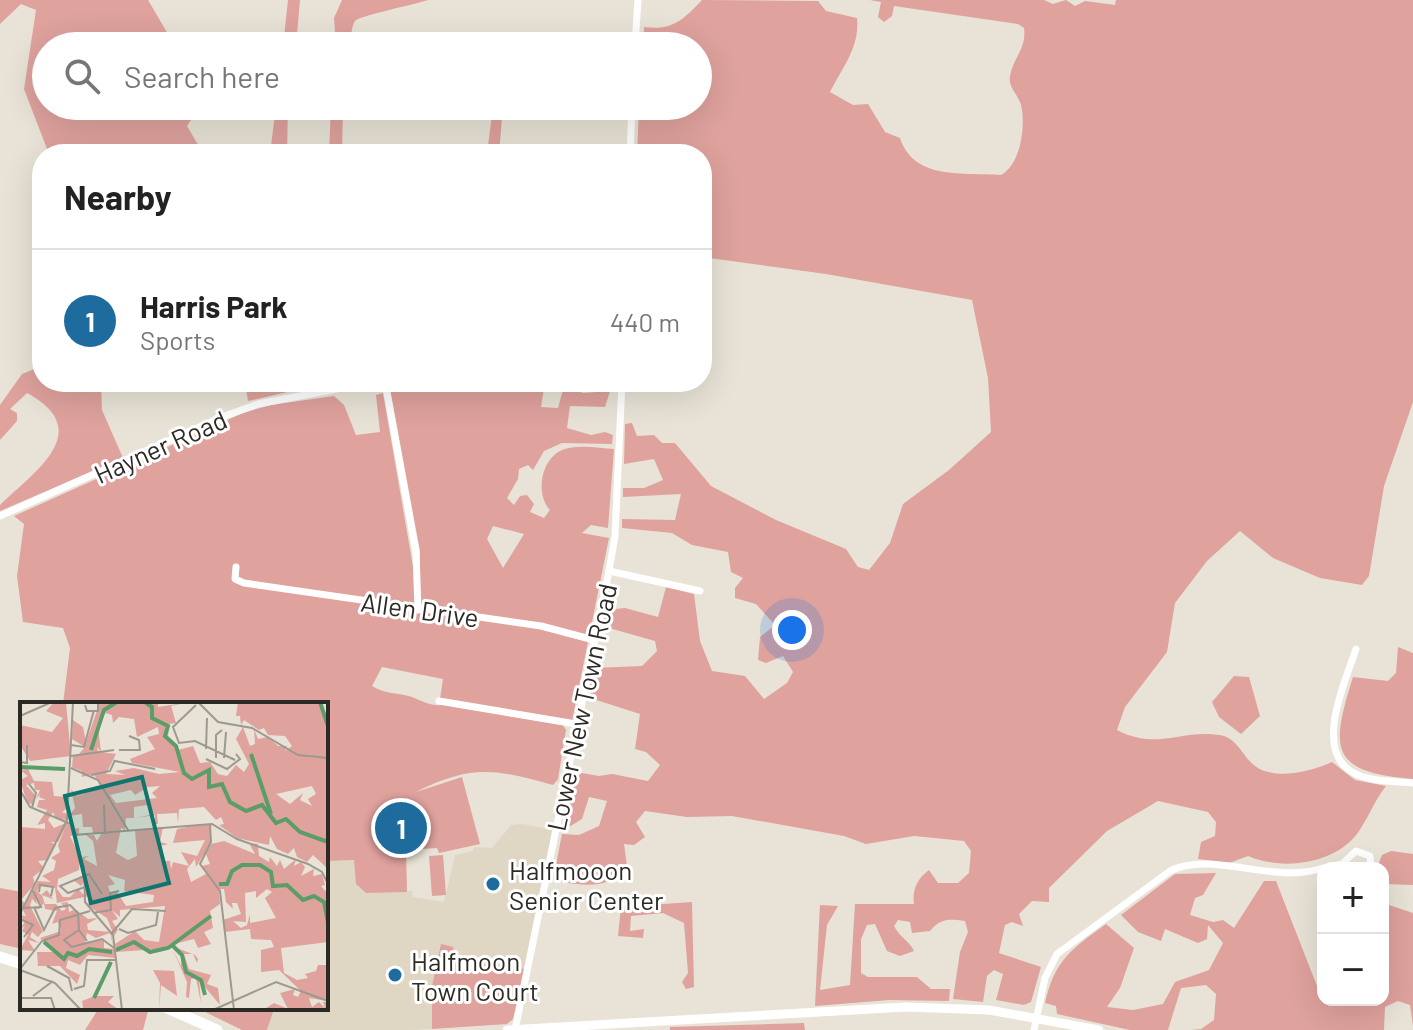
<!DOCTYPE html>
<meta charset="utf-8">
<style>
:root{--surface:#fff;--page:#f6f6f6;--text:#222;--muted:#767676;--line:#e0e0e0;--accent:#1e6b9e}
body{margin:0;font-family:Barlow,sans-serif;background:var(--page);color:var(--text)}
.controls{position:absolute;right:24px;bottom:24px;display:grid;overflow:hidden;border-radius:16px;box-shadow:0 8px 32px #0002}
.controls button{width:72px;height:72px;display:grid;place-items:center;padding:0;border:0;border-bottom:2px solid var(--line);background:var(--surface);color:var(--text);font:40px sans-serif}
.you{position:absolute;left:792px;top:630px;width:28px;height:28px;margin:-20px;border:6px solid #fff;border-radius:50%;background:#1a73e8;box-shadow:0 0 0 12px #1a73e833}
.badge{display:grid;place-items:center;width:52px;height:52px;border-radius:50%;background:var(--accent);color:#fff;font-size:26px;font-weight:700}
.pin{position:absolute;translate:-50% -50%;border:4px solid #fff;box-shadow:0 2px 8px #0006}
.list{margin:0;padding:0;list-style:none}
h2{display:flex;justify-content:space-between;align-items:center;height:104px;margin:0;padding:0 32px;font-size:34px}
h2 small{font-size:26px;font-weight:400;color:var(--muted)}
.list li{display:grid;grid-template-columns:52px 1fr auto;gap:24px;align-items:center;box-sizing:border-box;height:144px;padding:0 32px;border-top:2px solid var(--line)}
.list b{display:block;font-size:30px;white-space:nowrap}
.list p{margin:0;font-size:26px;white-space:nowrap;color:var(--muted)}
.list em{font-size:26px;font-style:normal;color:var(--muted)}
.icon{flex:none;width:44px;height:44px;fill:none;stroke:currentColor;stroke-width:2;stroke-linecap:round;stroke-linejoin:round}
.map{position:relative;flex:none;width:1413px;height:1030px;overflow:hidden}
.search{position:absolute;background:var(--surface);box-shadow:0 8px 32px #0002;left:32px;top:32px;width:680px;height:88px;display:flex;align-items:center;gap:20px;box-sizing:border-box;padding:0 28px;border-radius:44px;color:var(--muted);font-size:30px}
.panel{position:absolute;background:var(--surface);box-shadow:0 8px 32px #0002;left:32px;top:144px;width:680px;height:248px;border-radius:32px}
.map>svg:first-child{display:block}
</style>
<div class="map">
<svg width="1413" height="1030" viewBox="0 0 1413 1030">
<rect width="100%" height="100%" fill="#e8e3d6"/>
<path fill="#dfd7c4" d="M523,824l29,6 -35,180 -10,14 -97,6h-143l7,-22h52v-147l28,-1 12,33 46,-2 1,6 31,5 11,-47 18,-4 1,-4 18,1 19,-23z"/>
<g fill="#dfa29d" fill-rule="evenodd">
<path d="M0,0h148l27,46h-129v60h146l1,11 -6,9 13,22 -5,6h-146l-25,-65 12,-79 -15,-6 -21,20z"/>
<path d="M288,0h12l-4,46h-13z"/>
<path d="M342,0h86c-11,4 -70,16 -73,21 -4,6 -4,18 -5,25h-14l-2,-28z"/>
<path d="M702,0l116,1 8,10 31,7c3,29 -15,50 -27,74l23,13 15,-1 17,28 15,6c14,43 64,34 101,37 20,-10 25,-51 20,-70 -3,-11 -13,-17 -11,-29 3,-18 17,-28 14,-48l-6,-4 -124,-18 -2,10 -8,6 -6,-5 3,-15 -11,-2h174l9,4 13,-4 9,6 10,-5 30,4 1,-5h297v402l-29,84 -15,90 -7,9 -42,-7 -47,-20 -33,-27 -33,30 -32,42 -8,49 -42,55 -8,23c40,21 63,-1 102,5 18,2 23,21 36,31 20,15 57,5 77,-4l23,18 31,6c-12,15 -18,33 -29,48 -23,30 -75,37 -109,22l-19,7 -31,-4 3,-17 14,-6 1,-14 -8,-10 -50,-11 -51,30 -58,57v14l-17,-1 -13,13 4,12 -11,-4 -7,3 -6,28 42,14 -10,35 -7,3 -28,-5 7,-26 -9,-4 -7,6 -4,26 -30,-3 7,-47 8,-20 -3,-11c-16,-2 -24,-3 -35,10l-18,2 -2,-11 -12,-2 -4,6c6,12 15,14 20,25l-14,5 -13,-5 -12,-27 -8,1 -6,14v34l7,4h49l14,12h19l-1,12 -60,-1 -74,6 5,-101 18,1 -11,19 -7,65 30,-5 5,-81h59c-2,-14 3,-25 15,-34l9,13h20l11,-10 2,-22 -7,-10 -50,-5 -48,8 -22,-8 -112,-20 -45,1 -42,-6 -9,11 9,15 -11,8 -10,-1 3,22c-18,26 -49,19 -74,14l9,-46 17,1 20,-9 8,-25 -18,-4 -7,22 -18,11 9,-50 9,-7 17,3 13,-2 36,7 12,-16 -14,-13 -11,-3 5,-35 -53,-17 6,-29 49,-2 15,-15 -2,-10 -53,-15 4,-16 19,-2 33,9 8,-30 28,7 6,47 12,30 33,5 19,23 23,-16 6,-11 -10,-16 -17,7 -8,-3 2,-23 15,-12 -19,-21 -21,-6v-10l8,-10 -12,-6 -3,-20 -36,-7 -20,-12 -50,-5v-9l53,1 6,-26 -58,3v-9h21l19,-8 -9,-21 -30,5 1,-40 7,-1 5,13 17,-1 8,8h13l36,43 65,34 70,29 12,18 11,3 21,-27 13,-39 46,-34 42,-38 -3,-54 -16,-78 -146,-26 -124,-17v-103h-65l2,-48h59v-60h-55l1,-19c28,4 39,-7 58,-27z"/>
<path d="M276,106h12l-1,48h-17z"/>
<path d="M331,106h12l-1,48h-13z"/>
<path d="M493,106h10l-4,48h-12z"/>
<path d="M42,366v16h59l1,28 21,48 -123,53v-6c34,-33 97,-74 27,-112l-17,16 7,4v8l-17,19v-35l22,-31z"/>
<path d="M245,382h86l-83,19z"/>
<path d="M545,382l-4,25 17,1 7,-26h15l2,11 15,-1 3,-10h13l-8,25 -35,-1 -3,22 24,7 14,-3 8,3 -1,9 -50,-1 -18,8 -11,19 -5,-5 -9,4 -1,10 -11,19 7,7 6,-9 7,-1 7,9 -4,8 14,6 6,-8c-15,-16 -9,-51 12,-60 14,-6 37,-2 52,-1l-6,79 -17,-3 -9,8 27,5 -37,183 -132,-22 3,-20 -61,-12 -10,19c14,9 25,6 40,11 13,5 17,9 32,8l119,20 3,5 -8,49 -5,6c-57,-16 -82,-21 -137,7l46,-15 18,67 -41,9 -2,-5 -31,2 1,42 -41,1 -10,-9 -2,-24 -28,1v-157h-263l7,-56 -7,-20 -40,-6 -6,-46 7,-52 -10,-8 229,-103 28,-8 63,-9 10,9 12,30 24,-3 -4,-37 7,-2 37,214v-56l-31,-168zM493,526l31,8 -21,34 -16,-29z"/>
<path d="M1398,647l15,6v126c-83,-7 -83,-29 -60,-102l35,4 8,-8z"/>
<path d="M1234,676l15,1 11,39 -19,18 -22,-17 -7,-15z"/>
<path d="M1391,851l22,3v31l-30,-1v-16h-6l5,-13z"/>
<path d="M443,855l3,40 -14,1 -3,-40z"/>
<path d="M1216,873l-13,22 -8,3 -5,17 23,7 10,-2 11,8 30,-47h12l48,123 16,-4h43v-97l30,10v113l-3,-21 -12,-4 -13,6 -1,23h-193l10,-1 13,-9 2,-26 -10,-9 -25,3 -13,42h-38l-73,-16 -1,-8 -11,-3c10,-44 27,-54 61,-79l28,24 -14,40 -13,19 26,3 30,-6 12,-22 34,-12 14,-27 -15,-18 -1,14 -9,4 -33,-14 -4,12 -23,-9 -17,-17 54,-41z"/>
<path d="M0,888l22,4v57l-22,-5z"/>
<path d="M692,902l2,85 -8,2 -4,-7 6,-9 -4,-50 -21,-10 -32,3 -1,15 14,-2 -1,9 -25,-2 3,-29z"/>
<path d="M441,944l12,3 2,9 69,13 -11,50 -6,5 -75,5v-43z"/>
<path d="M99,1008l49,3 -5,19h-58z"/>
<path d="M197,1008h77v1l-7,21h-25z"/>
<path d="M804,1023l1,7h-135v-3z"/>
</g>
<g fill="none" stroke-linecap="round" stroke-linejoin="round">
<g stroke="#fff" stroke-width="7">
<path d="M635,46l3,-46"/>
<path d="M630,154l2,-48"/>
<path d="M385,382l31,170 2,58"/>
<path d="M0,516l222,-99 36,-13 115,-22"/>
<path d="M236,567l-1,12 9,4 297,43 53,14"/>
<path d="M609,571l91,20"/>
<path d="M1356,649c-10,31 -43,100 -4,123 17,10 41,9 61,11"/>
<path d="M439,701l137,23"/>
<path d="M1324,868l18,-4 14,-13 14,5 1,12"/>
<path d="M515,1030l94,-459 6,-35 7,-154"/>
<path d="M1034,1030l11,-52 12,-24 113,-83c43,-21 103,14 153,-3"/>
</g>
<path stroke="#fff" stroke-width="9" d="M507,1030l399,-23 83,3 110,20"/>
<g stroke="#fff" stroke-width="11">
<path d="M0,957l22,7"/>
<path d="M167,1008l50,22"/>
</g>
</g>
<g fill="#1e6b9e" stroke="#fff" stroke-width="3">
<circle cx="493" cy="884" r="8"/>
<circle cx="395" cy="975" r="8"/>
</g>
<g text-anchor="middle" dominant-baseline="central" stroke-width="6" stroke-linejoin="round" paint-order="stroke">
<g font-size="26" fill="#2c2a25" stroke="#fff">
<text transform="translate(160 446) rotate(-24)">Hayner Road</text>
<text transform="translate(420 609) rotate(8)">Allen Drive</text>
<text transform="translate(581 707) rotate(-78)">Lower New Town Road</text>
</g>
<g font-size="26" fill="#2c2a25" stroke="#fff" text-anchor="start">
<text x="509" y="869">Halfmooon<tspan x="509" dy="30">Senior Center</tspan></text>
<text x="411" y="960">Halfmoon<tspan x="411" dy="30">Town Court</tspan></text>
</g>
</g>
<g transform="translate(20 702)">
<rect width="308" height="308" fill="#e8e3d6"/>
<path d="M46,0l5,54 -41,5 -10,-16v-20l32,7 11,-14 -17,-7 7,-8zM80,0h58v5l32,-5 -19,4 5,17 -7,1 -1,13 10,13 15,-4 7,17 10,-1 8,12 9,2 9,-11 8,7 5,-8 -13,-25 7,-12 7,19 5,-2 -1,-15 4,10 10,-2 10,9h9l-2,5 7,-5 -7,-10 -17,-1 -4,-7 -5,2 -15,-10 -3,5 -1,-9h-4l2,-14h81l9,29v26h-22l22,1v123l-1,-13 -14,-13 -6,7 -10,-5 -3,-9 -6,6 -11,-5 -7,-13 -1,9 -32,-7 -18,-13 5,-1 -3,-7 -5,3 -12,-13 -25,2 -1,14 -1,-10 -20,1 1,10h-3v-9l-19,3 18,-4 -6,-9 -14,2v11h-8l-1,12 -4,-2 -5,25 12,7 9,-4 -2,-26 28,-3 -3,15 8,2 -8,2 3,15h7l1,8 2,-7 16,4 -8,-14 16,4 8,-16 -32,3 4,-14 26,-5h7l1,18 -15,25 -1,-8 -8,10 4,13 15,-8 -4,-8 8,-2 -4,-10 5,-10 13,-3 31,13 -6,-11 9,1 1,12 10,6 1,-5 7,9 3,-6 4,9 12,-10 -2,7 7,-4 4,5 -4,9 13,-7 -1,7 9,-2 3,11 -4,1 7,8v48l-47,6 3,25 13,7 11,-2 -3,-4 11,-3 2,-6h10v36l-19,-3 3,9 7,-5 6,6 -2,-6h5v8h-65l11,-7 14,6 -8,-16 15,-4 -2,6 5,2 3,-6 -22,-21 -18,2v-22l13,-3 -3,-7 -20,-1 -1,-10 -25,3 -2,-12 18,-6 -4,-11h-5l1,6 -7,-7 -2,-13h-5l1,15 -10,7 3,17 -9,4 7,12 -13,4 -4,-9 -20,5 14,-12 -19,13 26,10 3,4 -1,4 -4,-9h-9l5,15 22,6 -4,9 11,4 2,17 -21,-25 2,23 -5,-25 -5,1 -2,19 -3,-1 1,-15 -14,-32 8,16v-10l-8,-8 -57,4 -1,-8 20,-13 9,9 15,2 6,-36 -45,4v7l-8,-7 6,9 -6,2 6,9 -4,6 -7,-18 -19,-12 1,-10 -32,7 -2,-15 -15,-3 -3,6 4,4 6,-5 6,9 -11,-4 3,9h11l6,7 4,-2 -5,-6 7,-1 1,10 6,-3 13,10 10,-1 -11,6 1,6 23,2 2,14 -3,-13 -14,5 -9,-5 -2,9 19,-2v8l10,1 1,9 -27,-3 -8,10 -12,-5 -2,8 14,7 -3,9 -17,-18h-22l-1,-14h17l-14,-14 21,-7 -3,-9 -6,2 5,-13 -12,-2 -1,-6 -5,6h-3l5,-5 -5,-5 1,5 -5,-5 -2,7 13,25 -5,6 -6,-5 -2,5 9,6 -11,-3 7,11 -15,-1 8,-15 -6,-4 3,-5 -5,3 5,-7 -5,-7 6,1 -3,-6 15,-29 13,1 -9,-6 12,-6 2,-9 -5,-3 9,-6 -2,-7 7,-17 -7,14h-7l5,3 -8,15 -10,1 6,7 -11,9 2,7 -14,16 4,3 -5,10v-86l25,2v-6l-8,2 10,-15 -10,-3 2,-7h7l-7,-3 2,-4 -5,6 4,-9h-5l-1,-7 -8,2 9,10 -2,10 -6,-3 -7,-22 8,-4 -8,-6 8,-1 6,12 18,1 2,14 13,1 2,10 -7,5 5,2v6l-11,-1 -3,-7 -5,8 6,8 14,-6 4,7 7,-1v7l-9,1 10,21 -1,13 -21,9 -1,10 6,8h7l8,-8 6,6 2,-15 -5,6 -8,-6 13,-5 -4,-18 7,-1 -5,3 13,7 -4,-25 -7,-6h8l3,6 4,-7 -8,-1 -1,-6h-9l-1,-13 -13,2 6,-8 -4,-19 6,7 27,-9 -11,-13 -11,3v-6l-10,-4 1,-11 28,-4 -4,-5 1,5 -19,2 6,-7 -13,-8 1,-19 10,7 3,15zM85,11l7,2 1,8 6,-6 15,2 3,18 21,-10 1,7 -12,3 8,12 -25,10 2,4 48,9 -21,2 -25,-6 -19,3 10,4 -19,-1 10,-20 -15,-2 -3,-25zM292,84l4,8 -8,5 4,7 -12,-6 3,-7 -13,11 -14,-10zM128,85l12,-1 -8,7 5,5 -41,5 -6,-8 21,-5 4,5zM88,173l17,5 -1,11 30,4 -1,7 -27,4 -9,-14h-7l-2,-6 7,-2zM247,187l5,3 -7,6 11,20 -26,5v-9l-3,11 -6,3 -8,-7 13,1 -1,-29 11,-2v7zM133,268l21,1 3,25 -16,-11 -2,25 1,-27zM75,294h19l-6,6 11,8 -36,-2 -1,-7z" fill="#dfa29d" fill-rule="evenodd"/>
<path fill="none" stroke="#5b9d68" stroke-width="4" d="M125,0l7,5v11l16,8 -3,10 11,10 8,27 8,6 17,-9v17l13,-3 8,18 16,9 16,-6 14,18 10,-4 14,13 28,10M300,0l8,24M71,48l13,-40 13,-8M231,52l20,60M0,65l45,2M199,182h8l5,-13 10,-6h18l11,7 2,14 14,-1 16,15 11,-4 10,6 4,20M24,240l20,17 4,-6 9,3 12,-7 23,3M153,244l9,9 4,17 15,8 4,15M96,248l18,-8 16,10 18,-4 43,-32M74,296l17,-36"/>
<path fill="none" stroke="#9d998f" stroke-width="2" d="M178,0l20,20 34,6 46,27 30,3M65,3l2,6h11v-9M176,3l-23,22 6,16 16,-2 40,19M0,14l32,-14M51,43l13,2 10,-37M186,47l1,-31M99,48h21l-1,-10 -10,-4M51,54l43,-6M196,56v-23l6,-5M204,56l2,-26M186,57l21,10 13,-10 -4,-5M95,59l40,8M0,60l7,1v-18M51,66l27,12 30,50M71,73l19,-4 5,-11M9,82l7,9 -4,15M0,88l10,17 41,17 13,44 1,34 28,33 9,75M84,103l1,29M190,122l1,18 -11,22 20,27 14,119M54,133l138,-11 25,15 71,25 14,8 6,12M65,185l-17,6 -8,-7 29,-12 13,20M19,190l1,-7 13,2 -2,9M14,205l10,23 11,-22 15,-3 8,8 1,17M3,206l18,-1 -8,-16M73,211l18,-3 -1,-17 9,-2M0,212l47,-94 6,-118M0,217l13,6 -9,12M99,227l9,4 28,-8 2,-13M92,231l20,-24 34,2M67,239l-8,-11 -15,10 8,7 30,-8 12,9M27,264l22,12 3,13M0,267l22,-28 17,-6 1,-15 30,-9M0,268l35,13 26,27M54,287l10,-3 3,-26h29M13,294l20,-15M0,296h31l4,12M193,308l63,-28 52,19"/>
<path fill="#0f766e" fill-opacity="0.15" stroke="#0f766e" stroke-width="4" d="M122,75l27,106 -78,20 -26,-107z"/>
<rect width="308" height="308" fill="none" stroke="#2c2a25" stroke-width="4"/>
</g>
</svg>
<div class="controls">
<button>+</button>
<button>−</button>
</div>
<div class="you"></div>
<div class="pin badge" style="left:401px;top:828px">1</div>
<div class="search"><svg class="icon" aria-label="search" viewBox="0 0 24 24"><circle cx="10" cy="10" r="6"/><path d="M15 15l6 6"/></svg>Search here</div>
<section class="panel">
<h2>Nearby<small></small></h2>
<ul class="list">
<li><span class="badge">1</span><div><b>Harris Park</b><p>Sports</p></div><em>440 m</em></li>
</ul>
</section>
</div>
